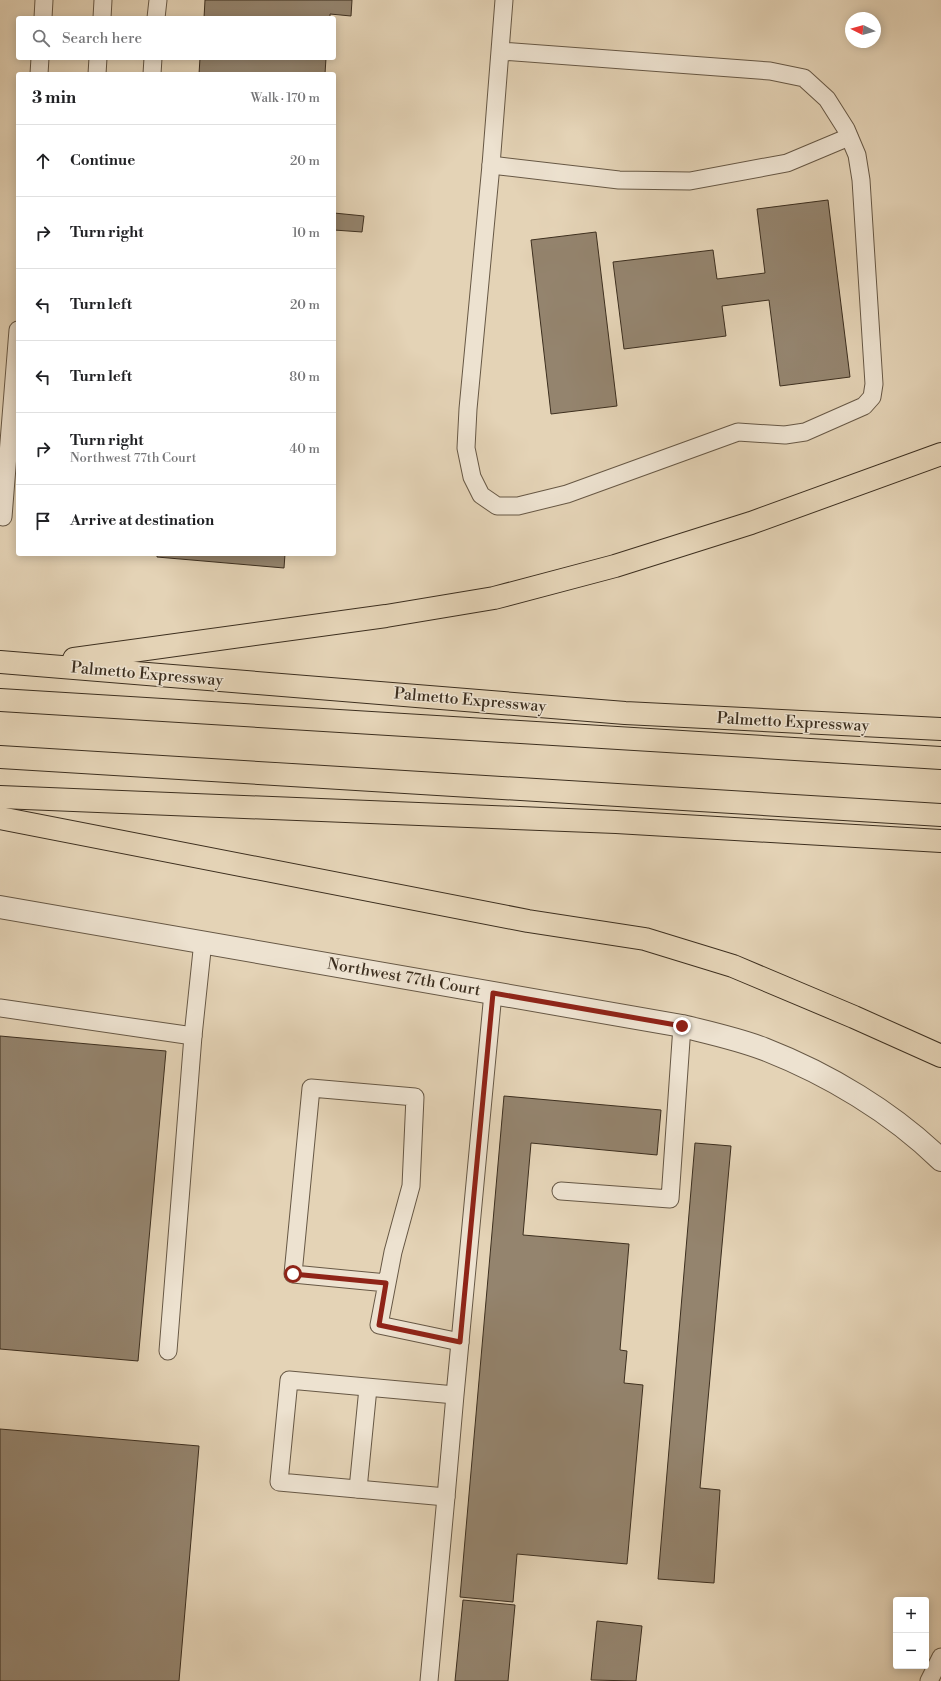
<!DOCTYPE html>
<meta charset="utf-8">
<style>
:root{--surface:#fff;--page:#f2f2f2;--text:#202124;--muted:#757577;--line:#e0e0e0}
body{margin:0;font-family:"Libre Bodoni",serif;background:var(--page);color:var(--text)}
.controls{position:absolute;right:12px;bottom:12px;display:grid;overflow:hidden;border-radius:4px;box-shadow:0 2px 10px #0003}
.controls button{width:36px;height:36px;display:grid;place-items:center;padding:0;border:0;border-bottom:1px solid var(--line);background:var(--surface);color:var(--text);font:20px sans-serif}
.compass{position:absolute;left:845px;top:12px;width:36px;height:36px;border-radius:50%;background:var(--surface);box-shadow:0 2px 10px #0003;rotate:275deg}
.stop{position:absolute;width:12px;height:12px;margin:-9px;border:3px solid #8f2418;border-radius:50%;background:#fff}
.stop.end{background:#8f2418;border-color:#fff;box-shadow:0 1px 4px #0008}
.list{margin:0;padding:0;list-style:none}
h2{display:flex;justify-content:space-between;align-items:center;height:52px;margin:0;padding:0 16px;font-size:17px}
h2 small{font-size:13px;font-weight:400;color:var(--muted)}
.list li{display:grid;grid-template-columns:26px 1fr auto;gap:12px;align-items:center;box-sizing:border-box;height:72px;padding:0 16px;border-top:1px solid var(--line)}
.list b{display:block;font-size:15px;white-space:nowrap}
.list p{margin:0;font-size:13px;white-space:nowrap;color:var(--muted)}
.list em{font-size:13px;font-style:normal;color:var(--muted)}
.icon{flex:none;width:22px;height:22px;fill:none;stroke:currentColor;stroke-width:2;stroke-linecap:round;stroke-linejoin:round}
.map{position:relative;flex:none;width:941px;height:1681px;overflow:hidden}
.search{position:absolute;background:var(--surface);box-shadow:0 2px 10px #0003;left:16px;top:16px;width:320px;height:44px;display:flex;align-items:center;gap:10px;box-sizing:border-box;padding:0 14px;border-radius:4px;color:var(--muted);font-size:15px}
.panel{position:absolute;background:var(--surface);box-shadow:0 2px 10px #0003;left:16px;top:72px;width:320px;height:484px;border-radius:4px}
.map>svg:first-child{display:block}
</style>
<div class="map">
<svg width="941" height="1681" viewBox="0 0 941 1681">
<rect width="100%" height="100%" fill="#e4d3b6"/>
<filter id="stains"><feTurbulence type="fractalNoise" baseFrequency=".005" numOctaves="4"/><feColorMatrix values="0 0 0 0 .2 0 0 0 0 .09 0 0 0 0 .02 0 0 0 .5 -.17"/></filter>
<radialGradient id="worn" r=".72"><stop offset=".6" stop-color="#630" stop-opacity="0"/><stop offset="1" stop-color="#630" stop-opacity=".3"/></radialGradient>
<g fill="#94846e" stroke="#3d2f1f">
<path d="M205,0h147l-1,16 -21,-2v4h-126z"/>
<path d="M200,58h126l-1,16h-126z"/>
<path d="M828,200l22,177 -70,9 -11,-86 -47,6 4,30 -102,13 -11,-87 100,-12 4,29 48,-6 -8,-64z"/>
<path d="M334,213l30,3 -2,16 -28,-2z"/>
<path d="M596,232l21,174 -66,8 -20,-174z"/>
<path d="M157,554h128l-1,14 -127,-11z"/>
<path d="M0,1036l166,15 -28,310 -138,-12z"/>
<path d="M504,1096l157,14 -4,45 -126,-12 -8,92 106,9 -9,106 7,1 -3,32 19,2 -16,179 -110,-10 -4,48 -53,-5z"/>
<path d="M695,1143l36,3 -31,342 20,2 -6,93 -56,-4z"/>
<path d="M0,1429l199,17 -20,235h-179z"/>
<path d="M463,1600l52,5 -7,76h-53z"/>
<path d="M597,1621l45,5 -6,55 -45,-1z"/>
</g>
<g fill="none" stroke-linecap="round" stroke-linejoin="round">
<defs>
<g id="service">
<path d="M43,18l1,-18"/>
<path d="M102,18l1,-18"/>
<path d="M156,18l2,-18"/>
<path d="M500,51l270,20 34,7 23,21 19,30 11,26 4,25 13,204 -2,13 -8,9 -59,26 -20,3 -47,-3 -171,62 -49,12h-21l-16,-11 -9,-18 -6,-29 2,-39 23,-244 13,-165"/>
<path d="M39,74l1,-16"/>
<path d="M97,74l1,-16"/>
<path d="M152,74l1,-16"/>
<path d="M491,165l128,15 71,1 97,-18 62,-26"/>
<path d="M3,517l15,-187"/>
<path d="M0,1008l193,28 10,-95"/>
<path d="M561,1191l109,8 12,-173"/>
<path d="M387,1283l-94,-9 18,-186 104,9 -4,89 -18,66 -14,73 81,17"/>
<path d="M168,1351l25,-315"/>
<path d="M455,1395l-9,102 -167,-15 10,-102 166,15 38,-402"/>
<path d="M358,1489l10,-101"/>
<path d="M429,1681l17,-184"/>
<path d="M929,1681l12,-24"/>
</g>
<path id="tertiary" d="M0,907l682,119c28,7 56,13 82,23 64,25 128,63 177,111"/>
<g id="motorway">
<path d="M74,659l312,-43 108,-18 121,-32 136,-43 190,-69"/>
<path d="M0,662l625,51 316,16"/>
<path d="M0,700l941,58"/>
<path d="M0,757l941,58"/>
<path d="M0,797l616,25 325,19"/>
<path d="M0,818l528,103 117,18 88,27 121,51 87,39"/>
</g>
</defs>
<use href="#service" stroke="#675845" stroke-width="19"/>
<use href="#tertiary" stroke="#675845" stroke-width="24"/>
<use href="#motorway" stroke="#3d2f1f" stroke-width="24"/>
<use href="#service" stroke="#ede2d0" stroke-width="17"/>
<use href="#tertiary" stroke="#ede2d0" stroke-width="22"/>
<use href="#motorway" stroke="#e4d3b6" stroke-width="22"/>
</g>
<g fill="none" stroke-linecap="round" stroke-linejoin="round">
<path stroke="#8f2418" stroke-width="5" d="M293,1274l93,9 -7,42 81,17 33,-349 189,33"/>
</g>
<g text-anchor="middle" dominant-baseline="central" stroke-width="3" stroke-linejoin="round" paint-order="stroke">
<g font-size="16" fill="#3d2f1f" stroke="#ede2d0">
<text transform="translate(147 674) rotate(5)">Palmetto Expressway</text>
<text transform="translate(470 700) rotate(5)">Palmetto Expressway</text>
<text transform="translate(793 722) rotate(3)">Palmetto Expressway</text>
<text transform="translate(404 977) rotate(10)">Northwest 77th Court</text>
</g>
</g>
<rect width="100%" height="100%" filter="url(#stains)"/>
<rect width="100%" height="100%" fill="url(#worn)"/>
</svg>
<div class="controls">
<button>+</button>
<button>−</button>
</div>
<svg class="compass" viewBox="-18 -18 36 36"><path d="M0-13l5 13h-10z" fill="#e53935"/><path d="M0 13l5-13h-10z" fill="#757577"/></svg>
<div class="stop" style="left:293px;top:1274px"></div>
<div class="stop end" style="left:682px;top:1026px"></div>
<div class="search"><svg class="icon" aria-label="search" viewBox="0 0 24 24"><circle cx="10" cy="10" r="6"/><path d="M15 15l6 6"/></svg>Search here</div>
<section class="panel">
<h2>3 min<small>Walk · 170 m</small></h2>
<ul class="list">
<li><svg class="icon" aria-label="ahead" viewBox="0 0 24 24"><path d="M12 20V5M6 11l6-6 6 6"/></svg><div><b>Continue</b></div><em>20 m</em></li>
<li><svg class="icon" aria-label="right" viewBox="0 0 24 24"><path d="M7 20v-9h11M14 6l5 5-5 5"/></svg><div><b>Turn right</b></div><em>10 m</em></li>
<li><svg class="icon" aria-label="left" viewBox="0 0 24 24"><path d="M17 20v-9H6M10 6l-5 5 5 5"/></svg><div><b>Turn left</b></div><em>20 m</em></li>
<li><svg class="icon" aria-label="left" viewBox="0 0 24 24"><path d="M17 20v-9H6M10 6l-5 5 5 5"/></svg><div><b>Turn left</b></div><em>80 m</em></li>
<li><svg class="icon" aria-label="right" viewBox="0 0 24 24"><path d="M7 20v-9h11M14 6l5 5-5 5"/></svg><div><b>Turn right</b><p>Northwest 77th Court</p></div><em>40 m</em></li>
<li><svg class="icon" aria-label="arrive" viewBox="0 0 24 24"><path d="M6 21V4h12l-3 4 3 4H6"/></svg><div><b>Arrive at destination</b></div></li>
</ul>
</section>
</div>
